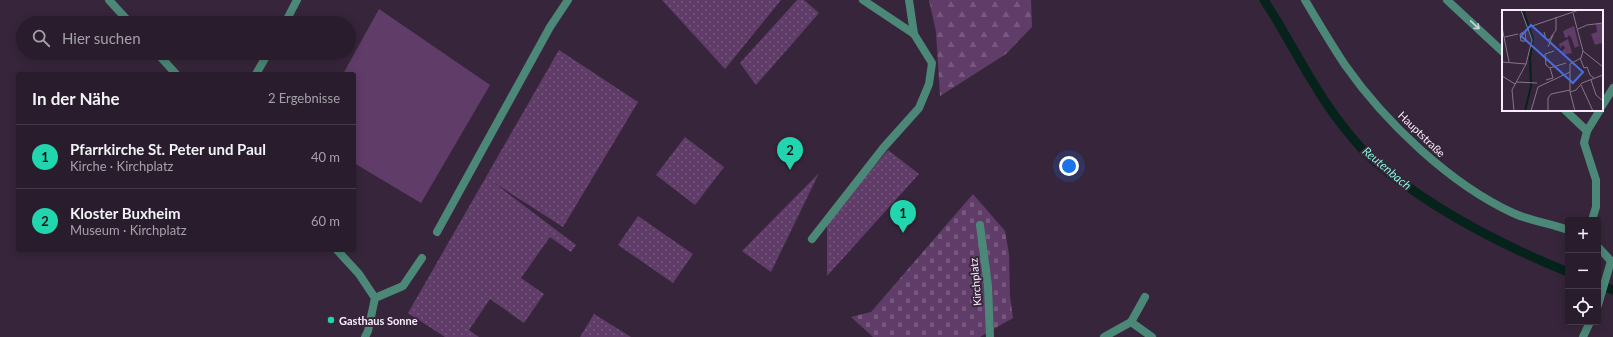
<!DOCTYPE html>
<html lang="de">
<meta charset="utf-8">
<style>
:root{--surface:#291c2c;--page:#352938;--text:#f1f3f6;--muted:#a5a1a9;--line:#453a48;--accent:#21d5af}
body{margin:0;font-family:Lato,sans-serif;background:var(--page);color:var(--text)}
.controls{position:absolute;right:12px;bottom:12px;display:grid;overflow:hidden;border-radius:4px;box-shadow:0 2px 10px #0003}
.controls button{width:36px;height:36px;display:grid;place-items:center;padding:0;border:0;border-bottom:1px solid var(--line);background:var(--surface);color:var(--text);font:20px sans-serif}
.you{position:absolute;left:1069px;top:166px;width:14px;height:14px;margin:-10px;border:3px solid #fff;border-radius:50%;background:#1a73e8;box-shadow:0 0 0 6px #1a73e833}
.badge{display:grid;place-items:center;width:26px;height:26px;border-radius:50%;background:var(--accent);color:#111;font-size:13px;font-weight:700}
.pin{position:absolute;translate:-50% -33px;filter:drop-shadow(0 1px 2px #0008)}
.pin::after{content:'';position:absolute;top:21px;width:14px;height:12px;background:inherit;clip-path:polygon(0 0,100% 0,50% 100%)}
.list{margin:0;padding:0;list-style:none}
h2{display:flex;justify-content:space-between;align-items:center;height:52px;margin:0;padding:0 16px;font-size:17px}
h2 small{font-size:13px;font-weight:400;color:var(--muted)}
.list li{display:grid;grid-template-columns:26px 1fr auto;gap:12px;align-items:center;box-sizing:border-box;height:64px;padding:0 16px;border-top:1px solid var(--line)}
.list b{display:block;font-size:15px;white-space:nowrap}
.list p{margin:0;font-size:13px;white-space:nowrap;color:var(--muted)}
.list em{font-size:13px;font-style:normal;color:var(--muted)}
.icon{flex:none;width:22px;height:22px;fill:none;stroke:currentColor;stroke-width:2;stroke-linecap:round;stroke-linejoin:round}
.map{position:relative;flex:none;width:1613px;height:337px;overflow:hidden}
.search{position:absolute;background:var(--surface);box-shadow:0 2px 10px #0003;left:16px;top:16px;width:340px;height:44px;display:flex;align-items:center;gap:10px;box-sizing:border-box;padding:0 14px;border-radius:22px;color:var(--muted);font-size:15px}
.panel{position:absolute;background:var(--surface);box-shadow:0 2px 10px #0003;left:16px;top:72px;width:340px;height:180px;border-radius:4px}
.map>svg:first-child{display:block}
</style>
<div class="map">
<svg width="1613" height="337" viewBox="0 0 1613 337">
<defs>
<pattern id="grass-dots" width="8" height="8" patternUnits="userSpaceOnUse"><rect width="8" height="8" fill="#603c68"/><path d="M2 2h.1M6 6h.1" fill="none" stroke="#78587e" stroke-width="1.8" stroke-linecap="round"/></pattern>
<pattern id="forest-firs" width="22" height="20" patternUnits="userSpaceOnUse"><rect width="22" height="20" fill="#603c68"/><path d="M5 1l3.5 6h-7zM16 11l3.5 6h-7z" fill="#78587e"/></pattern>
<pattern id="cemetery-stones" width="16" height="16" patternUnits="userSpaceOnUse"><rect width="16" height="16" fill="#603c68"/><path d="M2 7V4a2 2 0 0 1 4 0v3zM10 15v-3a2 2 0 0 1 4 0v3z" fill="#78587e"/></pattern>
</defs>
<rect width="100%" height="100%" fill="#37263b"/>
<g fill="url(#grass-dots)">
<path d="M662,0h119l-56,69z"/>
<path d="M797,0h7l15,13 -63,72 -16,-22z"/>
<path d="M559,50l79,52 -75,125 -70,-45 83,63 -5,7 -21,-15 -29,41 23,16 -20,29 -34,-24 -21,31 10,7h-34l-37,-24z"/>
<path d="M685,137l39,30 -29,38 -39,-30z"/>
<path d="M888,150l31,24 -92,102v-55z"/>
<path d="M819,173l-48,99 -29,-21z"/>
<path d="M638,216l55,38 -20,29 -55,-38z"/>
<path d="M594,314l37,23h-51z"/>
</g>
<path fill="url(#forest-firs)" d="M929,0h102l1,27 -26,27 -66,42 -4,-64z"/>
<path fill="url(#cemetery-stones)" d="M973,194l32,37 4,23 1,42 3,22 -33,19h-107l-22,-20 20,-5z"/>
<path fill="#603c68" d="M379,9l111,76 -69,118 -67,-40v-89h-11z"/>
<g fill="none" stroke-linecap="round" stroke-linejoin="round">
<g stroke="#05221b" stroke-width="9">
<path d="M1264,0c26,39 46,84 75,121 10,13 21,27 32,37 57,49 128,86 197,114"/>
<path d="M1598,284l15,6"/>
</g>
<g stroke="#4c8877" stroke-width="8">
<path d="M909,0l5,34"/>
<path d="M1447,0l56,52"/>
<path d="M1602,106l11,-18"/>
<path d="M1565,110l22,21"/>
<path d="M1592,220l4,-13v-27l-12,-37 3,-12 13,-21"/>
<path d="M437,232l113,-205 18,-27"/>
<path d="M812,239l72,-92 35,-39 10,-24 3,-21 -18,-29 -51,-34"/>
<path d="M375,298l28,-12 19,-28"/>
<path d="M1131,322l14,-25"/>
<path d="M1104,337l27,-15 21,15"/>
</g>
<g stroke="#4c8877" stroke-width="8">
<path d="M1305,0c13,22 26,44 40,65 40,57 105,119 168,148 17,8 37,10 55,17"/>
<path d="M285,23l12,-23"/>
<path d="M256,74l12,-21"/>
<path d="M980,225l8,61 2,51"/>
<path d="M1598,247l13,14"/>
<path d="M1598,305l13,-44"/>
<path d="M1583,337l7,-15"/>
</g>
<g stroke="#4c8877" stroke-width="8">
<path d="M109,0l21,23"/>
<path d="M157,53l19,21"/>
<path d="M337,250l22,24 16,24 -7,33 -3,6"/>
</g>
</g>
<defs><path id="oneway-shaft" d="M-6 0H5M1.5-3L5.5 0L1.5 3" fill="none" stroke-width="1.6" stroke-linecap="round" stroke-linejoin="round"/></defs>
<use stroke="#cdd4da" href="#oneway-shaft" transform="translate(1475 25) rotate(43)"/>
<circle fill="#21d5af" stroke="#37263b" stroke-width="1.5" cx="331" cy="320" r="4"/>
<g text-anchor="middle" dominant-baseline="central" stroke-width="4" stroke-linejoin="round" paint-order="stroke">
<g font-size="11" fill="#f8edfb" stroke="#37263b">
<text transform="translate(1422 134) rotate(44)">Hauptstraße</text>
<text transform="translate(975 282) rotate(-95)">Kirchplatz</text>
</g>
<g font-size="11" font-weight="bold" fill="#f8edfb" stroke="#37263b" text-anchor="start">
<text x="339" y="320">Gasthaus Sonne</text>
</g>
<g font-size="12" font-style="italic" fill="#7efbd9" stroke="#37263b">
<text transform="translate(1387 168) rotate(40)">Reutenbach</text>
</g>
</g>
<g transform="translate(1502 10)">
<rect width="101" height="101" fill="#37263b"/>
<path d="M94,14h7v22l-2,-3 -6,2 -4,-11 6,-2zM66,29l4,14 -9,2 -1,-4 3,-3 -2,-3 -3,3 -1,-4z" fill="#603c68"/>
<path d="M72,16l5,20 -4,2 -4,-11 -3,-2v2l-3,1 -2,-7z" fill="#603c68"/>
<path fill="none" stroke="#05221b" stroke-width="2" d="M21,0l10,28 -3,20 1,28 -6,25"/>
<path fill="none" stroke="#847688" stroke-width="1" d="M71,3l10,38 -2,7 -11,6v28l5,19M0,17l7,35M27,17l50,-17M76,19l9,-4 16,-2M23,22l1,9h-5l-1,-7 9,-5M42,22l2,7 3,1 7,-10v-13M3,27l13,-3M46,37l5,-12M81,41l20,16M78,48l4,10 3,-1 3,8 4,3M0,52l24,2M48,58l-4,-3 -1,-11 9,-3M0,66l13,8M44,70l7,-2 -3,-10 16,-5M89,70l5,15 7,6M14,72l21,1M79,75l12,26M68,82l6,-2 6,-7 21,-8M12,101l-2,-21 14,-26 6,-24 -11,-30M29,101l7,-24 32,-15M46,101v-13l3,-4 19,-4"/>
<path fill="#496edf" fill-opacity="0.15" stroke="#496edf" stroke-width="2" d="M29,15l52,47 -10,11 -52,-47z"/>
<rect width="101" height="101" fill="none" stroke="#f8edfb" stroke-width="2"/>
</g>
</svg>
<div class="controls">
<button>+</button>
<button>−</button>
<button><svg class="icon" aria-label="locate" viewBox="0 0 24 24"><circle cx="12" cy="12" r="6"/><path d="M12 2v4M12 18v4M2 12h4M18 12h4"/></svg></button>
</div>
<div class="you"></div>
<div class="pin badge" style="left:903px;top:233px">1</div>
<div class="pin badge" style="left:790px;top:170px">2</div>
<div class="search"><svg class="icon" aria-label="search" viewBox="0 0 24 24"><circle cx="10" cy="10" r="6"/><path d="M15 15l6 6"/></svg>Hier suchen</div>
<section class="panel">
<h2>In der Nähe<small>2 Ergebnisse</small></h2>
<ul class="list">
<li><span class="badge">1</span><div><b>Pfarrkirche St. Peter und Paul</b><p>Kirche · Kirchplatz</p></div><em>40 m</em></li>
<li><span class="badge">2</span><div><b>Kloster Buxheim</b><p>Museum · Kirchplatz</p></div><em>60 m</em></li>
</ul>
</section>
</div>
